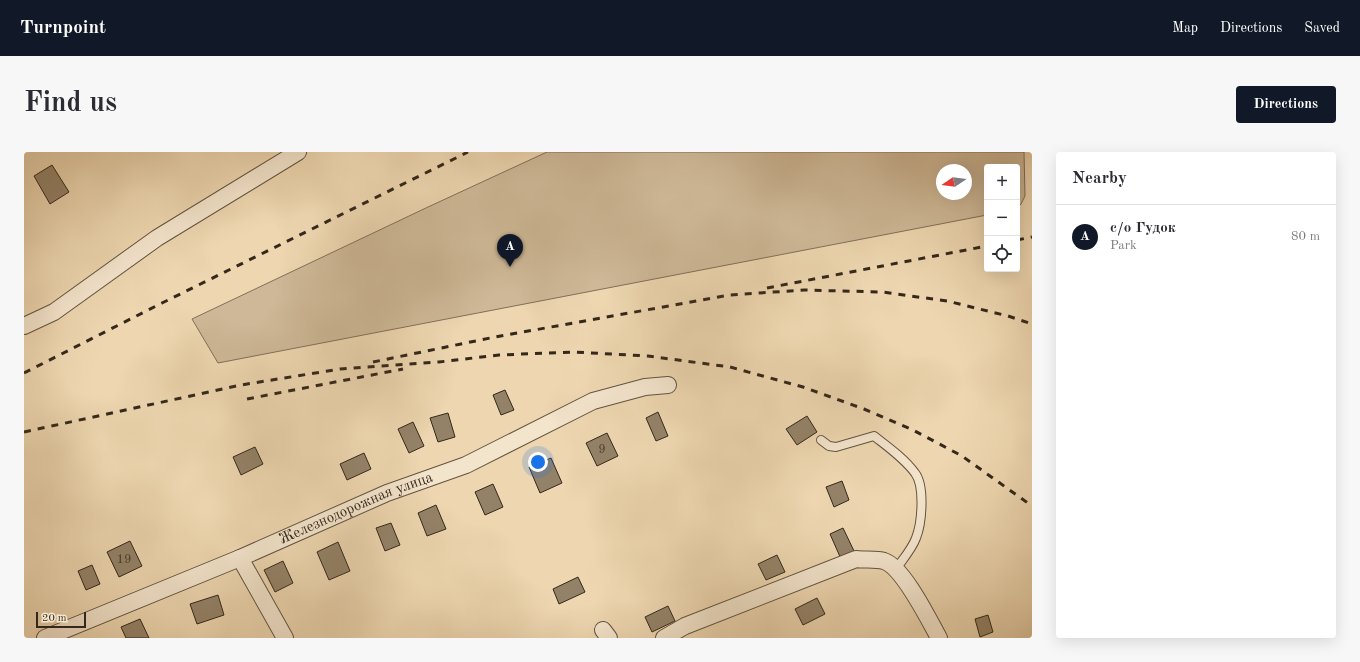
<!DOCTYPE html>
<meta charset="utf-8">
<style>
:root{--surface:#fff;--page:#f7f7f7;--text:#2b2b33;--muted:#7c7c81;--line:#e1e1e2;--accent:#111827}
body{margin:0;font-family:"Old Standard TT",serif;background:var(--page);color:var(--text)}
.controls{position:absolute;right:12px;top:12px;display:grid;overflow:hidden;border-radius:4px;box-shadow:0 4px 16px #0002}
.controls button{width:36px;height:36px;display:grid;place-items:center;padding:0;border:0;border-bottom:1px solid var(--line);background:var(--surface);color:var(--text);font:20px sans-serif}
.compass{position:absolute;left:912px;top:12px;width:36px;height:36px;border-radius:50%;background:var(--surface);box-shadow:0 4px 16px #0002;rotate:257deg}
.scale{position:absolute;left:12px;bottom:10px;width:50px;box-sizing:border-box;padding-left:4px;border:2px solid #34281b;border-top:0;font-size:11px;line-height:14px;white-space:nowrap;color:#34281b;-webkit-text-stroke:3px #f3e4cc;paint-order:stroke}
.you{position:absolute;left:514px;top:310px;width:14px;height:14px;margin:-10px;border:3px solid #fff;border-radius:50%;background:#1a73e8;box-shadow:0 0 0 6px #1a73e833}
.badge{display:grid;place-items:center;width:26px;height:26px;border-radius:50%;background:var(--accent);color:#fff;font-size:13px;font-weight:700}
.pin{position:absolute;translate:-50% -33px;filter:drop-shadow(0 1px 2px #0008)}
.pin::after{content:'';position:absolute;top:21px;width:14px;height:12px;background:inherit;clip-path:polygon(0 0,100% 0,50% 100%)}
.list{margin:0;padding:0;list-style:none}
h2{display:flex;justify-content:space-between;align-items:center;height:52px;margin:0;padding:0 16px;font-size:17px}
h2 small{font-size:13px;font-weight:400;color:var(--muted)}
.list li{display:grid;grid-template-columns:26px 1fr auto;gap:12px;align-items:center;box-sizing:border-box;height:64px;padding:0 16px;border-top:1px solid var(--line)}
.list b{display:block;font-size:15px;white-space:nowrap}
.list p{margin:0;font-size:13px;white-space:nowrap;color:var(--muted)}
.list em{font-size:13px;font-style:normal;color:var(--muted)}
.icon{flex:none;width:22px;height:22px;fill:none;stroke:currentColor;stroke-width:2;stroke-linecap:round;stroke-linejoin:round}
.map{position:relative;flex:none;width:1008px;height:486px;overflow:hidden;border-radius:4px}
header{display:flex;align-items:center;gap:24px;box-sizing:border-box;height:56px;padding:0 20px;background:var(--accent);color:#fff}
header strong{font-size:19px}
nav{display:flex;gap:22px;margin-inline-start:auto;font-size:14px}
.intro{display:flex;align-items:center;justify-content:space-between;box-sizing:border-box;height:96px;padding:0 24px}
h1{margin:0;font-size:28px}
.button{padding:10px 18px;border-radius:4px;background:var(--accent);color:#fff;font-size:14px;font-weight:700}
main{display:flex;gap:24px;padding:0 24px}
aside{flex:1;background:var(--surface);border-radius:4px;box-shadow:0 4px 16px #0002}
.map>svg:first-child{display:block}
</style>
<header>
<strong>Turnpoint</strong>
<nav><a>Map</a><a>Directions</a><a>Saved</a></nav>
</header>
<div class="intro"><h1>Find us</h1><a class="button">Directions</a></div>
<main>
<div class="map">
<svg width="1008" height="486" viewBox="0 0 1008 486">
<rect width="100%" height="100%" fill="#edd6b0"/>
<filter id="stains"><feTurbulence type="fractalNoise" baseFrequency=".005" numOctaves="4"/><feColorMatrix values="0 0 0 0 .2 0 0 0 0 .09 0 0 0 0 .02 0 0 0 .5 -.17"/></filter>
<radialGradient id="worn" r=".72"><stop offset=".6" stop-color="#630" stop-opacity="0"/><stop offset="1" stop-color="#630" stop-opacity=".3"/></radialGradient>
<path fill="#ceb897" stroke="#817059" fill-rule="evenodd" d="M523,0h477l1,44 -4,8 -4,4v-41h-30v48l-769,148 -26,-44 236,-112zM918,18h24v24h-24z"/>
<g fill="#948268" stroke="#34281b">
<path d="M28,13l17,27 -19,12 -16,-28z"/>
<path d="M481,238l9,20 -13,5 -8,-20z"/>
<path d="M634,260l10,24 -12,5 -10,-23z"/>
<path d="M424,261l7,24 -17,5 -8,-24z"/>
<path d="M783,264l10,16 -20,13 -11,-16z"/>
<path d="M389,270l11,24 -15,7 -11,-24z"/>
<path d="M583,281l11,23 -21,10 -11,-23z"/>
<path d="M231,295l8,17 -22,11 -8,-18z"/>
<path d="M340,301l7,16 -24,11 -7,-16z"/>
<path d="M527,306l11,25 -22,10 -11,-26z"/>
<path d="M818,329l7,19 -15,7 -8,-20z"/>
<path d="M469,332l10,23 -18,8 -10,-23z"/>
<path d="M412,353l10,24 -19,7 -9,-23z"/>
<path d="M367,371l9,22 -15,6 -9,-23z"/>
<path d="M819,376l12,25 -14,6 -11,-25z"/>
<path d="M106,389l12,25 -23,11 -12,-25z"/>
<path d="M314,390l12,29 -21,9 -12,-28z"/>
<path d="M753,403l8,17 -19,8 -8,-16z"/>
<path d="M259,409l10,22 -18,9 -11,-22z"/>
<path d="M68,413l8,19 -14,6 -8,-19z"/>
<path d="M554,425l7,15 -26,12 -6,-15z"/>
<path d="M194,443l6,20 -27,9 -7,-20z"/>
<path d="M793,446l8,16 -22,11 -8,-16z"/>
<path d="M644,454l7,15 -23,11 -7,-15z"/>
<path d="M964,463l5,17 -13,5 -5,-18z"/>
<path d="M116,467l9,19h-23l-5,-11z"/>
</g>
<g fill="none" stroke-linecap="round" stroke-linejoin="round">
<defs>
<path id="service" d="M797,288l8,6 7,1 38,-11c14,11 30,22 41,37 10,13 7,50 1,65 -4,11 -13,21 -20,31"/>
<g id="minor">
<path d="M0,174l30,-14 103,-74 141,-86"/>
<path d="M216,406l45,80"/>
<path d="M579,478l6,8"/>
<path id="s1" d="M21,486l195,-80 147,-65 79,-28 127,-64 52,-14 23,-2"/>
<path d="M640,486l21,-12 171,-67c8,1 21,0 28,2 19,6 45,59 55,77"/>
</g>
</defs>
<use href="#service" stroke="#625440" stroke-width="10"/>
<use href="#minor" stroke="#625440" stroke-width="18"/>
<use href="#service" stroke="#f3e4cc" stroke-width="8"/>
<use href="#minor" stroke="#f3e4cc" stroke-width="16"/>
<g stroke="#34281b" stroke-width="3" stroke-dasharray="7 7" stroke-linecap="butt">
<path d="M993,88l15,-3"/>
<path d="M743,136l220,-42"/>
<path d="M349,210l122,-25 235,-42 74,-5 78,2 65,9 61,15 24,8"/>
<path d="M0,221l138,-70 306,-151"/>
<path d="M223,247l156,-30"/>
<path d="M0,280l217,-47 99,-16 99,-7 60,-7 75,-3 74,4 82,11 73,20 61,22 49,21 49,26 70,50"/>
</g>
</g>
<g text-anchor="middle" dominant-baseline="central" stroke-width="3.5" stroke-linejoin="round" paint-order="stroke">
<g font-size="13" fill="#4c3e2e">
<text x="578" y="297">9</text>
<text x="100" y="407">19</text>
</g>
<g font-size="15" fill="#34281b" stroke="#f3e4cc">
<text stroke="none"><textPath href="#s1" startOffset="337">Железнодорожная улица</textPath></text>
</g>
</g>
<rect width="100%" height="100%" filter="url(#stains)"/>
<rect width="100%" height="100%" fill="url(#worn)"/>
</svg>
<div class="controls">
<button>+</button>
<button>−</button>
<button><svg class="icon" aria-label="locate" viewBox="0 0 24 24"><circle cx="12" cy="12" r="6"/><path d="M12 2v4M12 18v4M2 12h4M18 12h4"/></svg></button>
</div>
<svg class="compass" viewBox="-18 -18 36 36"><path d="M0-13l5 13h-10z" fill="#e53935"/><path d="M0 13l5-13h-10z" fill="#7c7c81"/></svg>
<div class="scale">20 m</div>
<div class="you"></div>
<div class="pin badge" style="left:486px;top:115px">A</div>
</div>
<aside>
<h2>Nearby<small></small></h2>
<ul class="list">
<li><span class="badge">A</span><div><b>с/о Гудок</b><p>Park</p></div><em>80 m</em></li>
</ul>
</aside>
</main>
